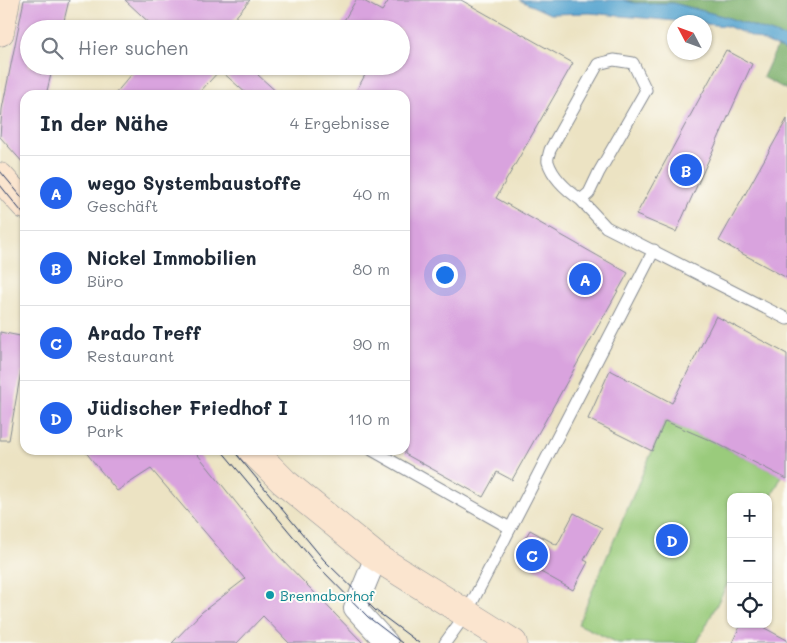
<!DOCTYPE html>
<html lang="de">
<meta charset="utf-8">
<style>
:root{--surface:#fff;--page:#f2f2f3;--text:#1f2937;--muted:#747a83;--line:#e0e1e3;--accent:#2563eb}
body{margin:0;font-family:Mali,sans-serif;background:var(--page);color:var(--text)}
.controls{position:absolute;right:15px;bottom:15px;display:grid;overflow:hidden;border-radius:10px;box-shadow:0 1px 4px #0004}
.controls button{width:45px;height:45px;display:grid;place-items:center;padding:0;border:0;border-bottom:1px solid var(--line);background:var(--surface);color:var(--text);font:25px sans-serif}
.compass{position:absolute;left:667px;top:15px;width:45px;height:45px;border-radius:50%;background:var(--surface);box-shadow:0 1px 4px #0004;rotate:311deg}
.you{position:absolute;left:444px;top:274px;width:18px;height:18px;margin:-12px;border:4px solid #fff;border-radius:50%;background:#1a73e8;box-shadow:0 0 0 8px #1a73e833}
.badge{display:grid;place-items:center;width:32px;height:32px;border-radius:50%;background:var(--accent);color:#fff;font-size:16px;font-weight:700}
.pin{position:absolute;translate:-50% -50%;border:2px solid #fff;box-shadow:0 1px 5px #0006}
.list{margin:0;padding:0;list-style:none}
h2{display:flex;justify-content:space-between;align-items:center;height:65px;margin:0;padding:0 20px;font-size:21px}
h2 small{font-size:16px;font-weight:400;color:var(--muted)}
.list li{display:grid;grid-template-columns:32px 1fr auto;gap:15px;align-items:center;box-sizing:border-box;height:75px;padding:0 20px;border-top:1px solid var(--line)}
.list b{display:block;font-size:19px;white-space:nowrap}
.list p{margin:0;font-size:16px;white-space:nowrap;color:var(--muted)}
.list em{font-size:16px;font-style:normal;color:var(--muted)}
.icon{flex:none;width:28px;height:28px;fill:none;stroke:currentColor;stroke-width:2;stroke-linecap:round;stroke-linejoin:round}
.map{position:relative;flex:none;width:787px;height:643px;overflow:hidden}
.search{position:absolute;background:var(--surface);box-shadow:0 1px 4px #0004;left:20px;top:20px;width:390px;height:55px;display:flex;align-items:center;gap:12px;box-sizing:border-box;padding:0 18px;border-radius:28px;color:var(--muted);font-size:19px}
.panel{position:absolute;background:var(--surface);box-shadow:0 1px 4px #0004;left:20px;top:90px;width:390px;height:365px;border-radius:15px}
.map>svg:first-child{display:block}
</style>
<div class="map">
<svg width="787" height="643" viewBox="0 0 787 643">
<rect width="100%" height="100%" fill="#fdfcf7"/>
<filter id="ink" filterUnits="userSpaceOnUse"><feTurbulence type="fractalNoise" baseFrequency=".02" numOctaves="2"/><feDisplacementMap in="SourceGraphic" scale="10" xChannelSelector="R" yChannelSelector="G"/><feConvolveMatrix kernelMatrix="1 2 1 2 8 2 1 2 1" color-interpolation-filters="sRGB"/></filter>
<filter id="wash" filterUnits="userSpaceOnUse"><feTurbulence type="fractalNoise" baseFrequency=".0096" numOctaves="4" result="noise"/><feDisplacementMap in="SourceGraphic" scale="20" xChannelSelector="R" yChannelSelector="G"/><feGaussianBlur stdDeviation="1.12" result="paint"/><feColorMatrix in="noise" values="0 0 0 0 0 0 0 0 0 0 0 0 0 0 0 0 0 1.4 0 .05"/><feComposite in="paint" operator="in"/></filter>
<g filter="url(#wash)">
<rect width="100%" height="100%" fill="#ece3c3"/>
<path fill="#9acb7b" stroke="#5a7d6c" d="M665,421l49,21 68,34 -14,27v-6h-37v80l-34,66h-79l-40,-19z"/>
<g fill="#7baf6b" stroke="#4b6f64">
<path d="M623,0h164v38l-61,-21 -53,-14h-38z"/>
<path d="M777,47l10,4v39l-24,-13z"/>
</g>
<path fill="#56a4cf" stroke="#386a96" d="M519,0h104l12,3h38l53,14 61,21v13l-60,-25 -22,-2 -1,-2h-18l-96,-9 -40,1z"/>
<g id="blocks">
<g fill="#d9a3de">
<path d="M24,0h45l-7,29h-33v37h24l-7,29h-21v70l-25,-28 2,-28z"/>
<path d="M125,0h125l-22,26 -36,-1 -5,4h-31z"/>
<path d="M356,0h6l20,11 7,-11h72l112,63 -77,135 132,75 -116,207 -15,-8 -14,25 -78,-43v-359h-51l16,-29h31v-37h-62z"/>
<path d="M726,50l26,14 -76,168 -40,-17z"/>
<path d="M139,66h127l-8,9 22,20h-32l-28,-25 -23,25h-83z"/>
<path d="M787,119v159l-68,-37z"/>
<path d="M716,316l71,38v125l-73,-37 -49,-21 -13,30 -64,-32 22,-49 62,33z"/>
<path d="M0,332l25,5v39l-4,-5 -12,69h-9z"/>
<path d="M84,450h110l84,105 85,88h-74l-26,-27 -26,27h-65l30,-31 43,-33 -94,-110 -34,22z"/>
<path d="M574,513l28,15 -18,32 4,2 -15,28 -52,-29 4,-8 -6,-4 11,-19 27,15z"/>
<path d="M741,624h16l30,16v3h-55z"/>
</g>
</g>
</g>
<g filter="url(#ink)">
<use href="#blocks" fill-opacity="0" stroke="#848990" stroke-width="1"/>
<g fill="none" stroke-linecap="round" stroke-linejoin="round">
<defs>
<g id="lane">
<path d="M581,200c-13,-9 -28,-22 -33,-38 -1,-3 1,-8 2,-12l48,-86 16,-4 19,3 13,27 -47,82 -10,21 -8,7 25,27 181,92"/>
<path d="M372,450l138,78"/>
<path d="M445,643l21,-29 188,-364"/>
</g>
<path id="street" d="M376,557l-21,51 32,35"/>
<g id="secondary">
<path d="M0,32l6,-32"/>
<path d="M0,177l25,28"/>
<path d="M252,450l32,32 92,75 137,86"/>
</g>
</defs>
<use href="#lane" stroke="#848990" stroke-width="13"/>
<use href="#street" stroke="#848990" stroke-width="24"/>
<use href="#secondary" stroke="#848990" stroke-width="29"/>
<use href="#lane" stroke="#fff" stroke-width="11"/>
<use href="#street" stroke="#fff" stroke-width="22"/>
<use href="#secondary" stroke="#fbe5cf" stroke-width="28"/>
<g stroke="#1b2f5e" stroke-width="1">
<path d="M0,171l25,30"/>
<path d="M0,185l25,31"/>
<path d="M221,450l96,115 51,52 34,26"/>
<path d="M233,450l91,110 51,50 44,33"/>
</g>
</g>
</g>
<circle fill="#0f9aa8" stroke="#fdfcf7" stroke-width="2" cx="270" cy="595" r="5"/>
<g text-anchor="middle" dominant-baseline="central" stroke-width="4" stroke-linejoin="round" paint-order="stroke">
<g font-size="14" fill="#0d838f" stroke="#fdfcf7" text-anchor="start">
<text x="280" y="595">Brennaborhof</text>
</g>
</g>
</svg>
<div class="controls">
<button>+</button>
<button>−</button>
<button><svg class="icon" aria-label="locate" viewBox="0 0 24 24"><circle cx="12" cy="12" r="6"/><path d="M12 2v4M12 18v4M2 12h4M18 12h4"/></svg></button>
</div>
<svg class="compass" viewBox="-18 -18 36 36"><path d="M0-13l5 13h-10z" fill="#e53935"/><path d="M0 13l5-13h-10z" fill="#747a83"/></svg>
<div class="you"></div>
<div class="pin badge" style="left:585px;top:279px">A</div>
<div class="pin badge" style="left:686px;top:170px">B</div>
<div class="pin badge" style="left:532px;top:555px">C</div>
<div class="pin badge" style="left:672px;top:540px">D</div>
<div class="search"><svg class="icon" aria-label="search" viewBox="0 0 24 24"><circle cx="10" cy="10" r="6"/><path d="M15 15l6 6"/></svg>Hier suchen</div>
<section class="panel">
<h2>In der Nähe<small>4 Ergebnisse</small></h2>
<ul class="list">
<li><span class="badge">A</span><div><b>wego Systembaustoffe</b><p>Geschäft</p></div><em>40 m</em></li>
<li><span class="badge">B</span><div><b>Nickel Immobilien</b><p>Büro</p></div><em>80 m</em></li>
<li><span class="badge">C</span><div><b>Arado Treff</b><p>Restaurant</p></div><em>90 m</em></li>
<li><span class="badge">D</span><div><b>Jüdischer Friedhof I</b><p>Park</p></div><em>110 m</em></li>
</ul>
</section>
</div>
